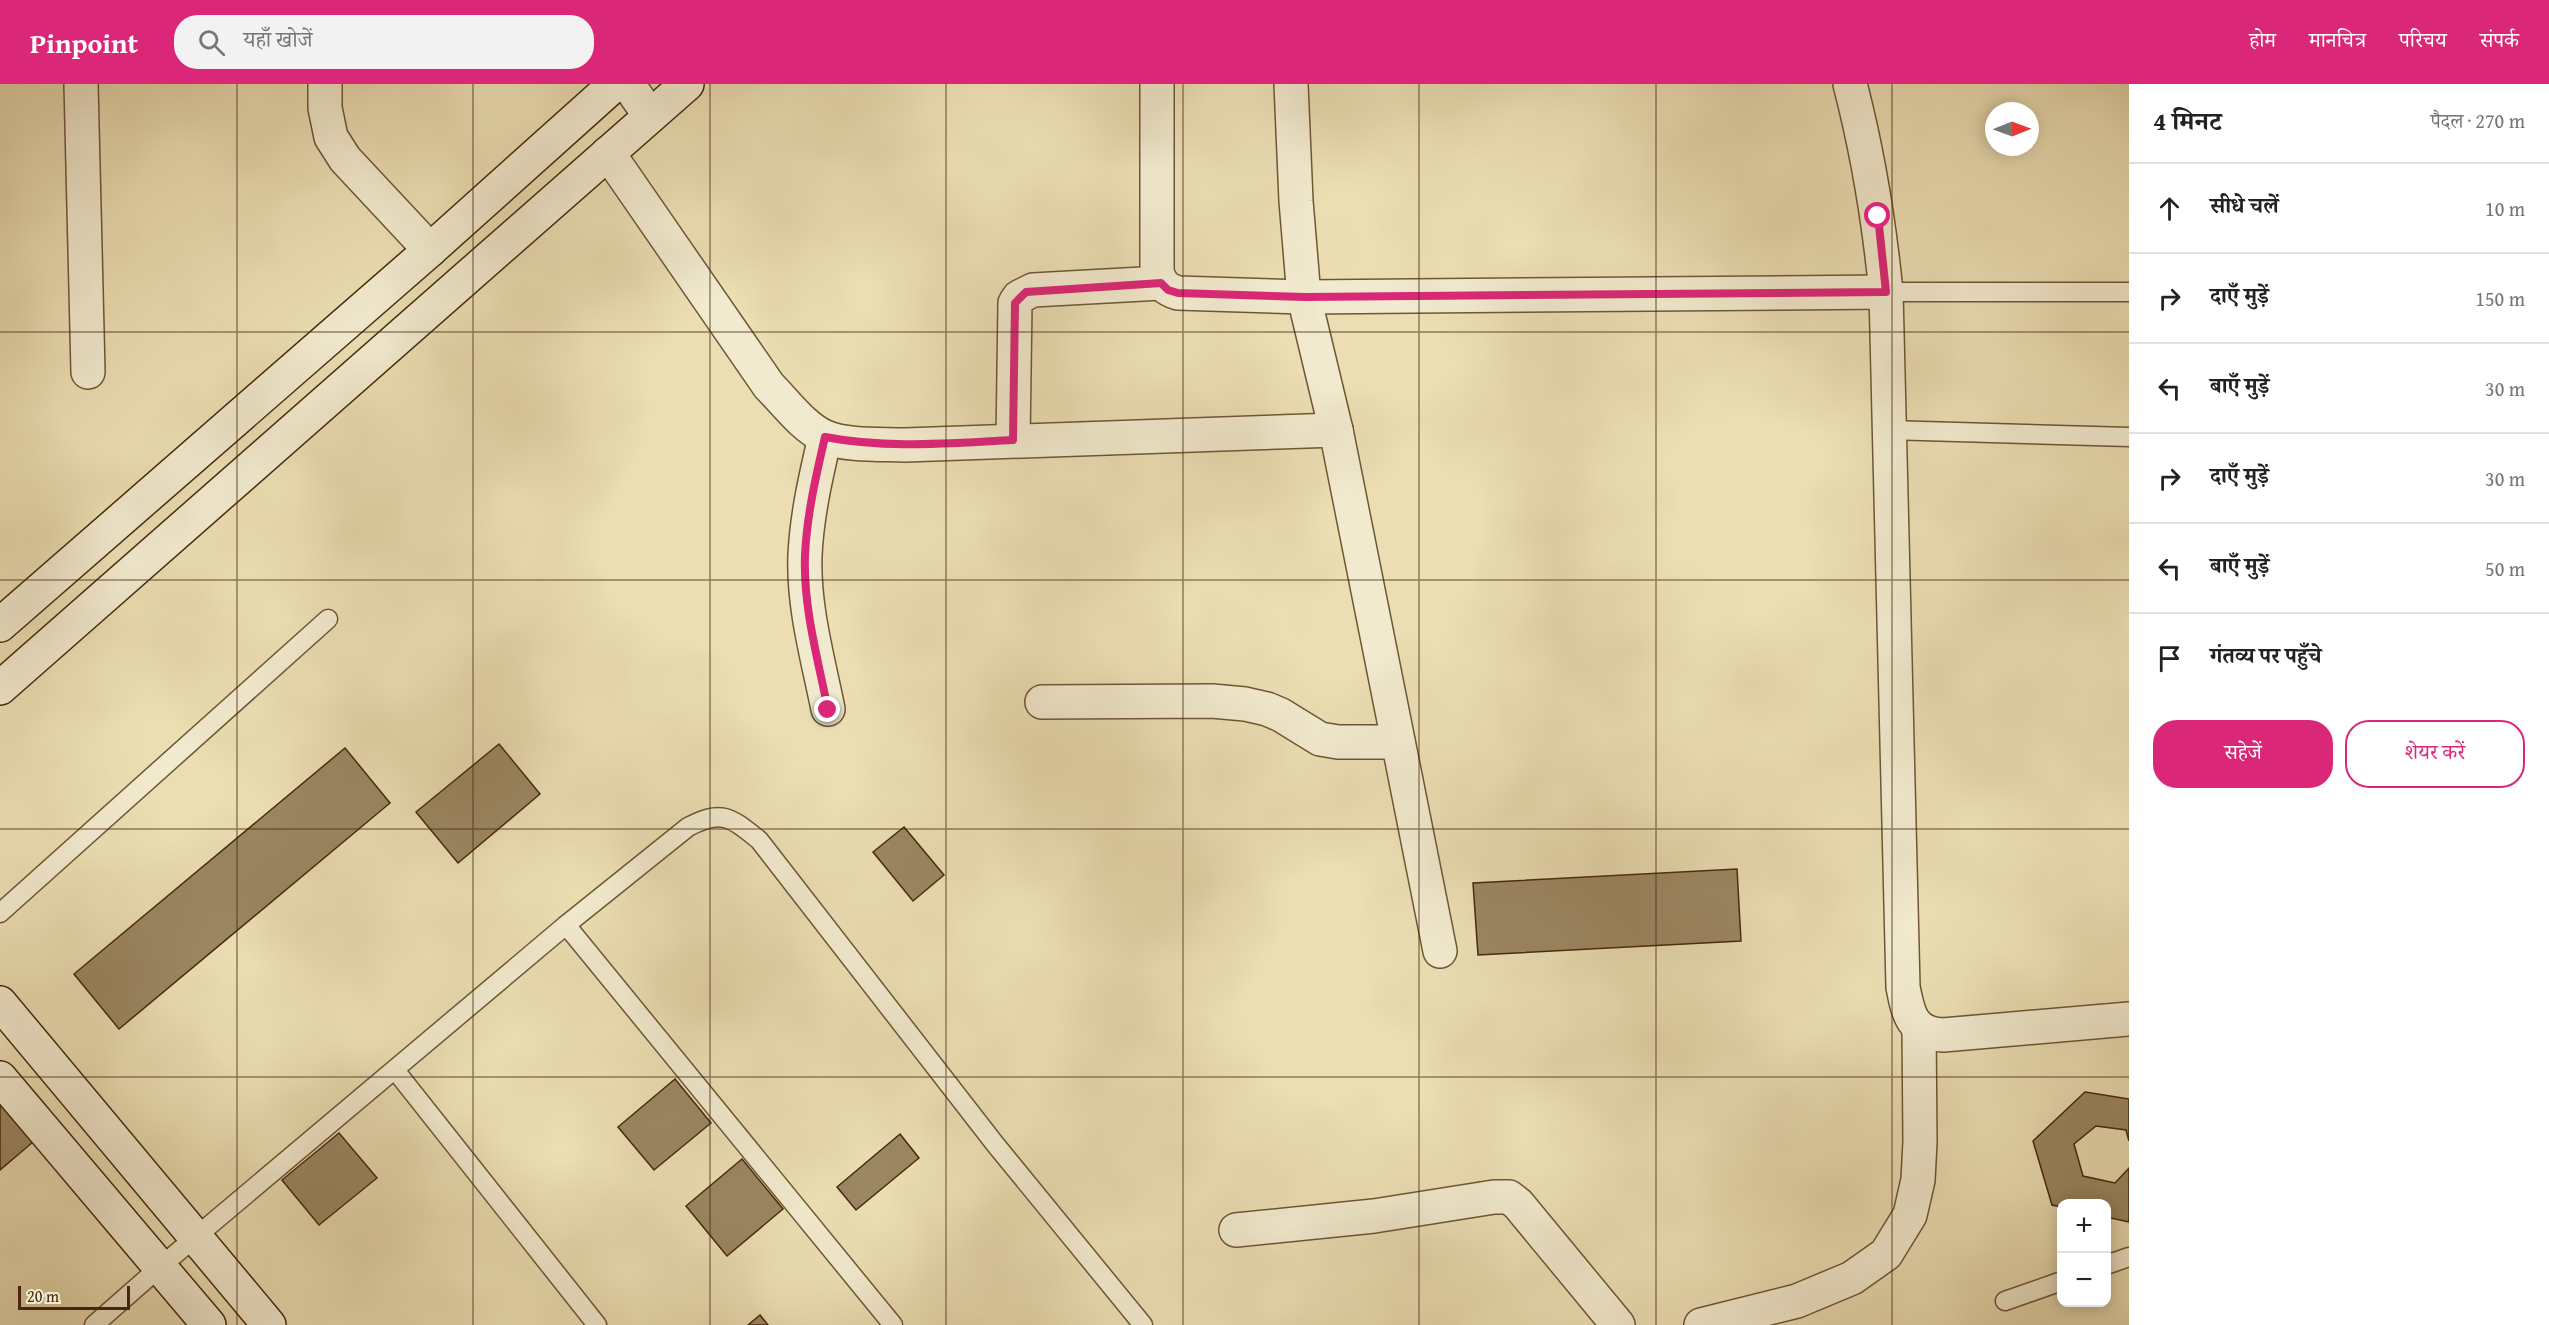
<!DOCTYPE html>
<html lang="hi">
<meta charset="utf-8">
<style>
:root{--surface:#fff;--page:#f2f2f2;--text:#222;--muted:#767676;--line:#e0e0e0;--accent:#db2777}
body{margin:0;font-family:"Gentium Book Plus","Noto Serif Devanagari",serif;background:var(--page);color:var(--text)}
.controls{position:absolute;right:18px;bottom:18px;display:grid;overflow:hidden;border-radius:12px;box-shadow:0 3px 15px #0003}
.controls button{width:54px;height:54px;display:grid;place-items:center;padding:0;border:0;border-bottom:2px solid var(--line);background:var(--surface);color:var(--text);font:30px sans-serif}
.compass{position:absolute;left:1985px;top:18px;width:54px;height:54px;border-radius:50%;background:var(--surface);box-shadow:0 3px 15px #0003;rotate:89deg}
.scale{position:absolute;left:18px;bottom:15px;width:112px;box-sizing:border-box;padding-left:6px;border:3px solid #45280d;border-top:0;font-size:16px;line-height:21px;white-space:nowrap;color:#45280d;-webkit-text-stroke:4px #f2eace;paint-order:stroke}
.stop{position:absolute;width:18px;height:18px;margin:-14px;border:4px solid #db2777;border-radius:50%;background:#fff}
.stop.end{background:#db2777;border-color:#fff;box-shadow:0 2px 6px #0008}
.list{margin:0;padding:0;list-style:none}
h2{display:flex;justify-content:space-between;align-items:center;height:78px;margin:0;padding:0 24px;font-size:26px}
h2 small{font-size:20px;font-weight:400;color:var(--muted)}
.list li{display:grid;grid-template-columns:39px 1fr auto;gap:18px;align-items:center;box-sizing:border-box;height:90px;padding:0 24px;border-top:2px solid var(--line)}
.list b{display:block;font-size:22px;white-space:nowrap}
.list em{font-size:20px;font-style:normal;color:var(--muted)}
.actions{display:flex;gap:12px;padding:18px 24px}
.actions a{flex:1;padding:14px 0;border:2px solid var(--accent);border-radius:24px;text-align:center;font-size:21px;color:var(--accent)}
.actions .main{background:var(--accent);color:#fff}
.icon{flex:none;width:33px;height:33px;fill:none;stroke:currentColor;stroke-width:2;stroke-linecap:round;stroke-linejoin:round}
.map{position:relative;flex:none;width:2129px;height:1241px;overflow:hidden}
header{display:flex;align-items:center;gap:36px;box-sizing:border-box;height:84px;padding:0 30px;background:var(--accent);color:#fff}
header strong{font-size:28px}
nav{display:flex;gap:33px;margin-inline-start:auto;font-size:21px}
.search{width:420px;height:54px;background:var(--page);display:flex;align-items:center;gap:15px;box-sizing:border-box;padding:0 21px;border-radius:24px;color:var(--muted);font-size:22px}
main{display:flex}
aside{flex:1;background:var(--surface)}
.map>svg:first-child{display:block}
</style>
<header>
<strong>Pinpoint</strong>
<div class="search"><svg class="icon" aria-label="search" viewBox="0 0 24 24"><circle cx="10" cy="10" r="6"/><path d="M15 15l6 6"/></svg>यहाँ खोजें</div>
<nav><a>होम</a><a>मानचित्र</a><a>परिचय</a><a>संपर्क</a></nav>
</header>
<main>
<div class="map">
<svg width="2129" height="1241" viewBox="0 0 2129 1241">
<rect width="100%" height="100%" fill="#ebdeb3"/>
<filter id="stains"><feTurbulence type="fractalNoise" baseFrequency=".00333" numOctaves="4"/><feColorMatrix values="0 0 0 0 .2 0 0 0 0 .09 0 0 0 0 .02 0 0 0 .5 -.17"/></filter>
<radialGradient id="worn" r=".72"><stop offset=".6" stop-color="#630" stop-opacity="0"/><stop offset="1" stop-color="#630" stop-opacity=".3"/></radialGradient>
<g fill="#9b8763" stroke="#45280d" stroke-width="1.5">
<path d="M499,660l41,50 -82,69 -42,-51z"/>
<path d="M345,664l45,55 -271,226 -45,-55z"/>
<path d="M904,743l40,48 -31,26 -40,-49z"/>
<path d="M1737,785l4,72 -263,14 -5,-72z"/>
<path d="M675,995l36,44 -57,47 -36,-43z"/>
<path d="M2085,1008l44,7v42l-3,-11 -30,-4 -22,18 9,32 32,7 14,-15v54l-23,-5v-13h-44v3l-10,-2 -19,-64z"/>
<path d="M0,1018l33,40 -33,28z"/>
<path d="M339,1049l38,45 -58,47 -37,-45z"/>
<path d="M900,1050l19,24 -63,52 -19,-23z"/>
<path d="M742,1075l41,50 -56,47 -41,-50z"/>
<path d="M760,1231l8,10h-20z"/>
</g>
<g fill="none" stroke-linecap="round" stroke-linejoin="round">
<defs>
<g id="service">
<path d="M1886,208h243"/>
<path d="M1888,346l241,7"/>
<path d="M0,829l328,-294"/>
<path d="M566,841l327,400"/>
<path d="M395,986l202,255"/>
<path d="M2106,1181l23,-8"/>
<path d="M2005,1217l57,-20"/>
<path d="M94,1241l66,-58 406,-342 122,-98c34,-18 42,-10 71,13l236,304 148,181"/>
</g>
<g id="minor">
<path d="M81,0l7,288"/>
<path d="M325,0v24l6,29 14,22 85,91"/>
<path d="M628,0l22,32"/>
<path d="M1157,0v188c4,12 8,17 21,21l126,4 582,-5"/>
<path d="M1291,0l5,117 8,96 32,133 104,521"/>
<path d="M1850,0c18,69 29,137 36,208l17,695c5,26 9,47 40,48l186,-16"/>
<path d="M608,69l161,233c17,17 34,41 56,51 21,9 57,7 80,8l431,-15"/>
<path d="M825,353c-9,39 -18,77 -20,118 -2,52 13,104 23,154"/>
<path d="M1013,356l2,-137 4,-6 14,-7 128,-7"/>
<path d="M1042,618l170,-1 33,3 22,5 14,6 39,24 18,3h60"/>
<path d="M1236,1146l138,-14 120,-19h15l9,7 100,121"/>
<path d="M1701,1241l96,-24 55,-23 34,-24 24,-39 8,-35 2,-38 -1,-114"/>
</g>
<g id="secondary">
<path d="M0,541l430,-375 185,-166"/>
<path d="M0,604l687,-604"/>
<path d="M0,919l269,322"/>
<path d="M0,994l209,247"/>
</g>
</defs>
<use href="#service" stroke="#6e5636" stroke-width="21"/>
<use href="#minor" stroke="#6e5636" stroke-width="36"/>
<use href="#secondary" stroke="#45280d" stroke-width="36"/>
<use href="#service" stroke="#f2eace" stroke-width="18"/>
<use href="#minor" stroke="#f2eace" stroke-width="33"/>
<use href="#secondary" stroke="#f2eace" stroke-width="33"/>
</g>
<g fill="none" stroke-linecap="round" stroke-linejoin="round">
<path stroke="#db2777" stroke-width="8" d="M828,626c-10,-51 -25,-103 -23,-155 2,-41 11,-79 20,-118 62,12 125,6 188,3l2,-137 11,-11 135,-9 7,7 10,3 127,4 581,-5 -8,-76"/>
</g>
<path fill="none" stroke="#45280d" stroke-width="1.5" stroke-opacity="0.55" d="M237,0v1241M473,0v1241M710,0v1241M946,0v1241M1183,0v1241M1419,0v1241M1656,0v1241M1892,0v1241M0,248h2129M0,496h2129M0,745h2129M0,993h2129"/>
<rect width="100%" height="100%" filter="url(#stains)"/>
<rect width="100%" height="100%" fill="url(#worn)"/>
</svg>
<div class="controls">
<button>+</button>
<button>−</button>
</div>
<svg class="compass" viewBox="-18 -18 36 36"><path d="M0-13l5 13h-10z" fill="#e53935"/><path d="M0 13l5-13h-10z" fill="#767676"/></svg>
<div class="scale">20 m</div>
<div class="stop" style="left:1878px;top:132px"></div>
<div class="stop end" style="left:828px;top:626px"></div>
</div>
<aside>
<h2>4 मिनट<small>पैदल · 270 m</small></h2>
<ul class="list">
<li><svg class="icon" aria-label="ahead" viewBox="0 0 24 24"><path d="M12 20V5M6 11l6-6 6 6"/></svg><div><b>सीधे चलें</b></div><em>10 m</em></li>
<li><svg class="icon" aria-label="right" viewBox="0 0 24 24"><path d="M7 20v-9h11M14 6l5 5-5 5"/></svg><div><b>दाएँ मुड़ें</b></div><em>150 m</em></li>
<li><svg class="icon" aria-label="left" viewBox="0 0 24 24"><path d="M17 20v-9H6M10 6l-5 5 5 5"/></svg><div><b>बाएँ मुड़ें</b></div><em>30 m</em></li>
<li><svg class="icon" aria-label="right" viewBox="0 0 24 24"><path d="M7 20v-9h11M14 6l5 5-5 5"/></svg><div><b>दाएँ मुड़ें</b></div><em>30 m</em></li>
<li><svg class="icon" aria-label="left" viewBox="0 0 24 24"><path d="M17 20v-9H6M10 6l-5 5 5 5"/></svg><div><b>बाएँ मुड़ें</b></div><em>50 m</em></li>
<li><svg class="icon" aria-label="arrive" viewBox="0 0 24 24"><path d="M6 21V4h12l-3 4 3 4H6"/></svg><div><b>गंतव्य पर पहुँचे</b></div></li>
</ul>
<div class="actions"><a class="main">सहेजें</a><a>शेयर करें</a></div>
</aside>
</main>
